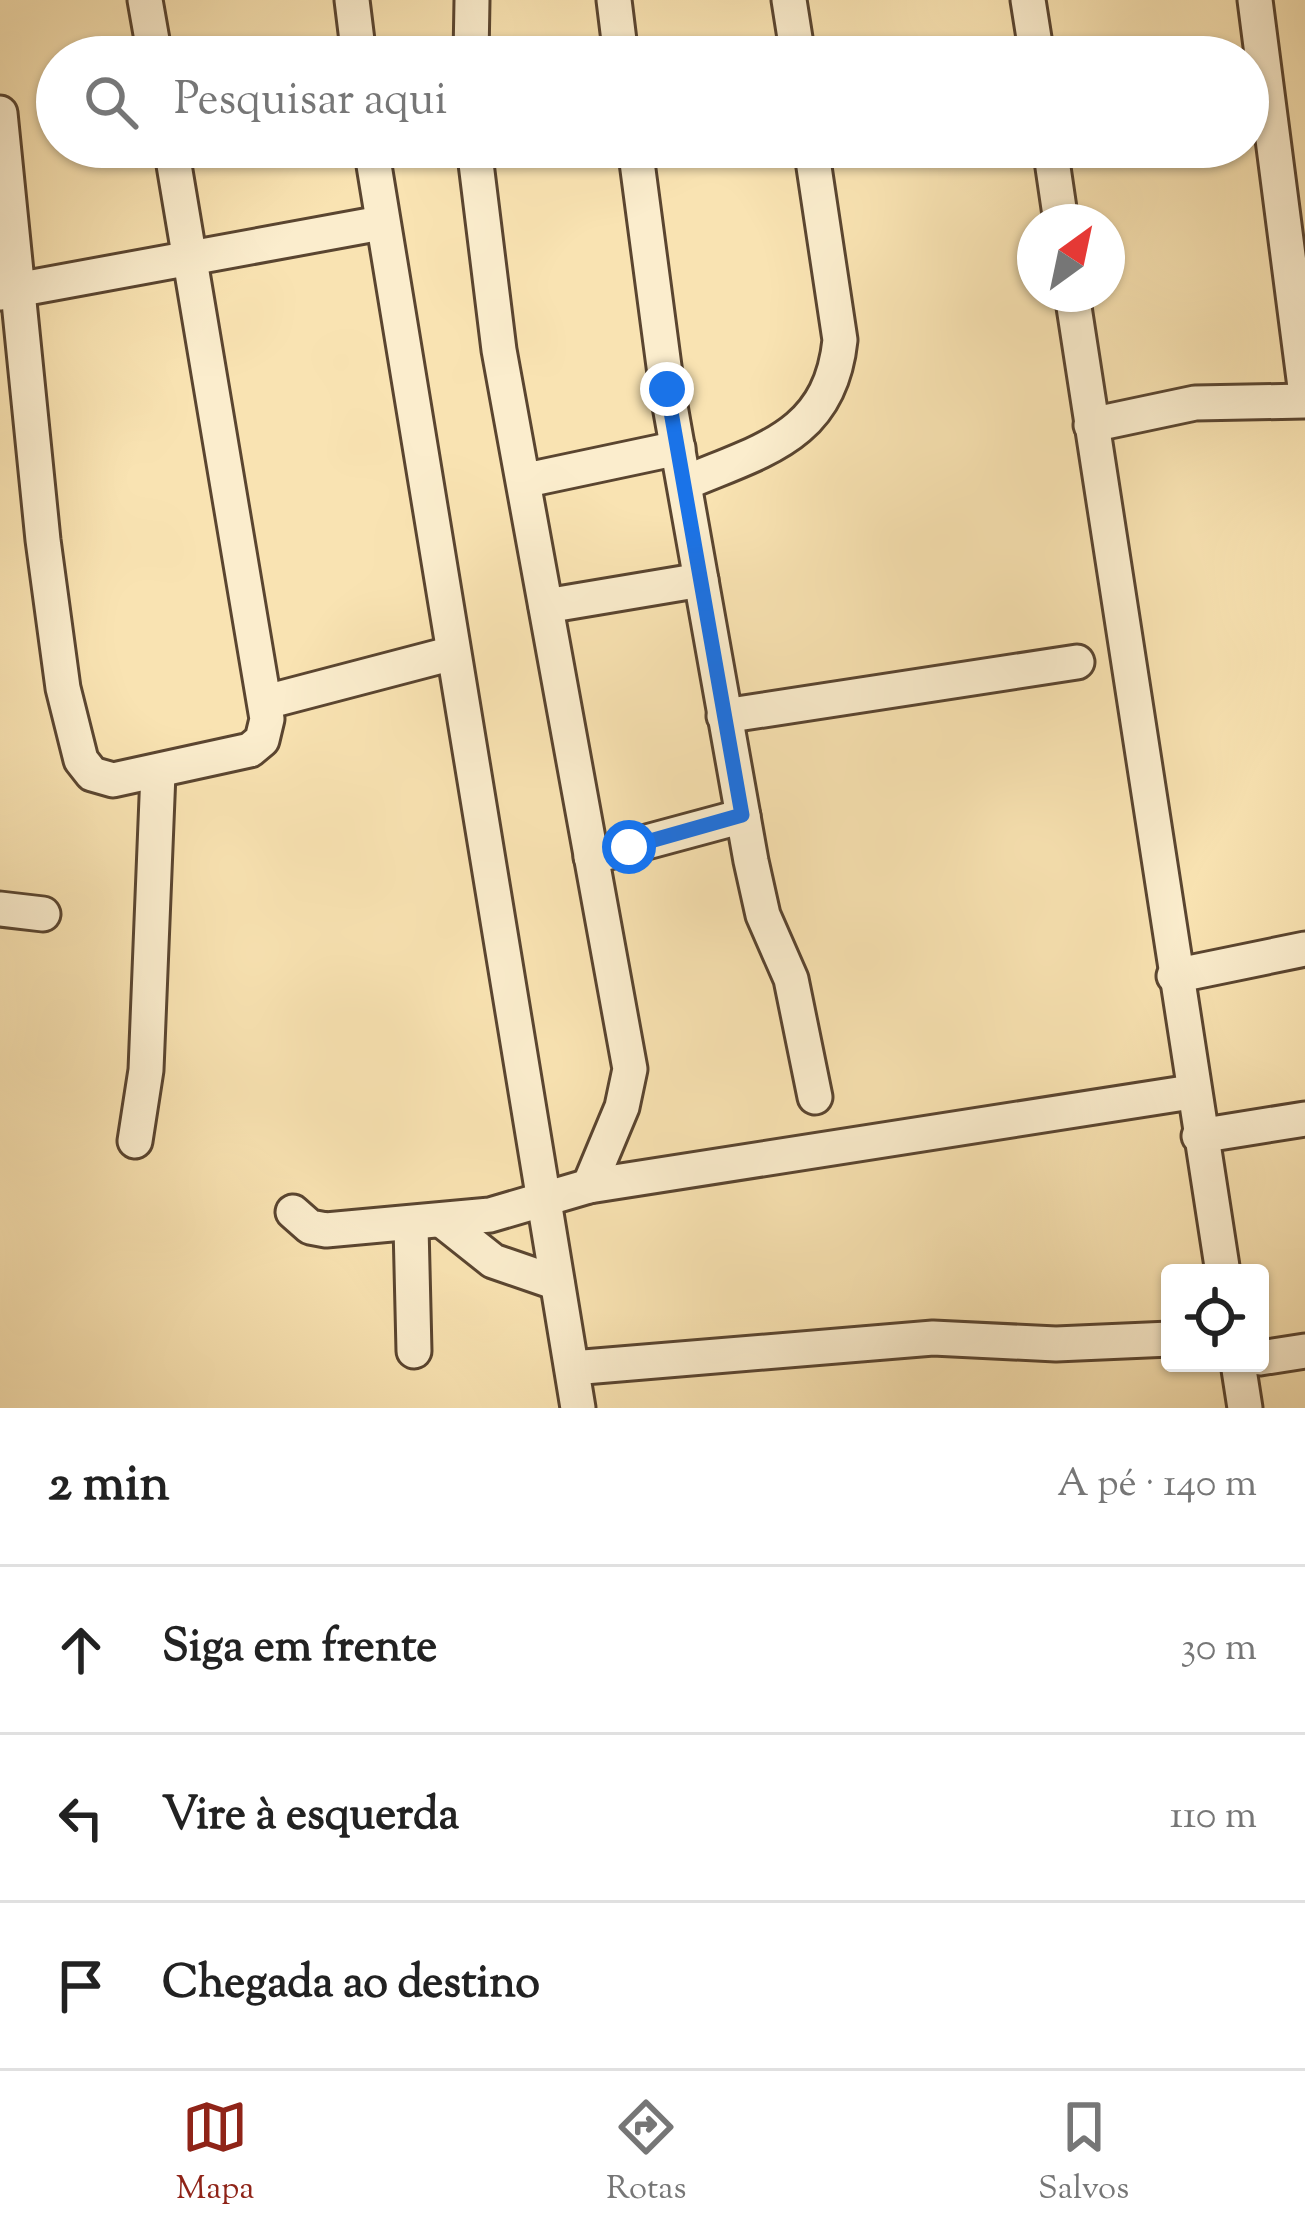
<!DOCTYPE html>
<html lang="pt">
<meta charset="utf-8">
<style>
:root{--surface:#fff;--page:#f6f6f6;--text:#222;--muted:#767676;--line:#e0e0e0;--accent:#8f2418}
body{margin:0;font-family:"Sorts Mill Goudy",serif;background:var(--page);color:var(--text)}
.controls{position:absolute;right:36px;bottom:36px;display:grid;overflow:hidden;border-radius:12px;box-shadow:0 3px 9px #0004}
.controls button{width:108px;height:108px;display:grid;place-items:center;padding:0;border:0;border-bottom:3px solid var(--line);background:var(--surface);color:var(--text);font:60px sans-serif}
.compass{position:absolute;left:1017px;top:204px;width:108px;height:108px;border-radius:50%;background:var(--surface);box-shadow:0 3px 9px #0004;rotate:33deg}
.stop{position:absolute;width:36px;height:36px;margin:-27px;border:9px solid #1a73e8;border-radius:50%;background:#fff}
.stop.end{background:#1a73e8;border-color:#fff;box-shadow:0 3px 12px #0008}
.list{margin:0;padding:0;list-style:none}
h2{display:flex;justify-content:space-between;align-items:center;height:156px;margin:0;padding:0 48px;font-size:51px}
h2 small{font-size:39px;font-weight:400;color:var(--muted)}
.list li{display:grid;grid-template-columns:78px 1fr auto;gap:36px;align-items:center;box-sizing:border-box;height:168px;padding:0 48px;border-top:3px solid var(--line)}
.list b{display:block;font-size:45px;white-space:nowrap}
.list em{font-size:39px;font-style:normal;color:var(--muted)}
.icon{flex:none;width:66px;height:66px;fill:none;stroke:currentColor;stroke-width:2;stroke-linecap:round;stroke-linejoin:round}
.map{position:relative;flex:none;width:1305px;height:1408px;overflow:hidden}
.search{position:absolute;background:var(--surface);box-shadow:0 3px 9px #0004;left:36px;right:36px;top:36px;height:132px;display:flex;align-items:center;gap:30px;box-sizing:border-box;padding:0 42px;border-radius:66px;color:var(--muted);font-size:45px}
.sheet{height:660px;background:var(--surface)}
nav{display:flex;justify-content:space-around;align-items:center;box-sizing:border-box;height:168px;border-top:3px solid var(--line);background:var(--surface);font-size:33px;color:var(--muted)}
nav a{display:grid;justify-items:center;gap:6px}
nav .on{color:var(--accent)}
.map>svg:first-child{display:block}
</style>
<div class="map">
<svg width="1305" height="1408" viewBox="0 0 1305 1408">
<rect width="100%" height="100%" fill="#f9e3b2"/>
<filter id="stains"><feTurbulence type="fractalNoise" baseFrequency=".00167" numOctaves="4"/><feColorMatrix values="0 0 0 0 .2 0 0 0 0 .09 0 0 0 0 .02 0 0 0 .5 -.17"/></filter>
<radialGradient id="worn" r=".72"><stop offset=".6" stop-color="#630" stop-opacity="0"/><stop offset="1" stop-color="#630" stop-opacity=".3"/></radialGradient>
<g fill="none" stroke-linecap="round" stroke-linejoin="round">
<defs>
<g id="street">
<path d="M145,0l10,57"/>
<path d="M352,0l7,57"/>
<path d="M614,0l7,57"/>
<path d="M789,0l9,57"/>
<path d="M1028,0l9,57"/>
<path d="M1255,0l50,387"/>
<path d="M471,57l1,-57"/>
<path d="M0,113l43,427 20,148 18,72 11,14 21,6 137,-30 12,-10 5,-21 -96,-572"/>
<path d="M371,147l207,1261"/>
<path d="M474,147l25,203 131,719 -8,38 -33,79"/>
<path d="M635,147l32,242 84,472 12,54 28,64 24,118"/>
<path d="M1050,147l11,75"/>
<path d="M0,293l381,-70"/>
<path d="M1072,294l151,979"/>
<path d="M1091,425l104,-22 110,-2"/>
<path d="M527,480l151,-32"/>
<path d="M685,483c77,-33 145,-46 155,-143l-29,-193"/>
<path d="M546,606l155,-26"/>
<path d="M266,702l187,-49"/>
<path d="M724,716l353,-54"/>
<path d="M591,857l152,-41"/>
<path d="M0,909l43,5"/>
<path d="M1174,976l131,-27"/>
<path d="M1199,1136l106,-17"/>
<path d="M135,1141l11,-71 12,-297"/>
<path d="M293,1212l17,15 16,3 164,-15 99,-29 602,-94"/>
<path d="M444,1222l49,39 64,22"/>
<path d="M411,1226l3,125"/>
<path d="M1260,1358l45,-7"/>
<path d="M1238,1363l7,45"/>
<path d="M572,1368l361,-30 123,6 114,-5"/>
</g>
</defs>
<use href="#street" stroke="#5a4530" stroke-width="39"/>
<use href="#street" stroke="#fbedcd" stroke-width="33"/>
</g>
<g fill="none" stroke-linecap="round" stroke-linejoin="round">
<path stroke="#1a73e8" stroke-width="15" d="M629,847l113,-32 -75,-426"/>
</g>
<rect width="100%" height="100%" filter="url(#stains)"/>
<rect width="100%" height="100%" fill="url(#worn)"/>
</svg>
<div class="controls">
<button><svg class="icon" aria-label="locate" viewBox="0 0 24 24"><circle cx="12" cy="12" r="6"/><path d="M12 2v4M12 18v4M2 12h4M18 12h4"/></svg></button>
</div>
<svg class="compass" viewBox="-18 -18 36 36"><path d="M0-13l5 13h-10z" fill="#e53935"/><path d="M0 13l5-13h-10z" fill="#767676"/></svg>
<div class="stop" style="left:629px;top:847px"></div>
<div class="stop end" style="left:667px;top:389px"></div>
<div class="search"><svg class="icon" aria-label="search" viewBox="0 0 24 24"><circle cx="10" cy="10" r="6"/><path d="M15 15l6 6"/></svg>Pesquisar aqui</div>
</div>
<section class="sheet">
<h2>2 min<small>A pé · 140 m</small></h2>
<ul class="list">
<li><svg class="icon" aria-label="ahead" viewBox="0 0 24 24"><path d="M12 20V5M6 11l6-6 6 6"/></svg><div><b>Siga em frente</b></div><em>30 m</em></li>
<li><svg class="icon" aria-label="left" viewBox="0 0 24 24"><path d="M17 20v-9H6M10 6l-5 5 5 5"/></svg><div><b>Vire à esquerda</b></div><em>110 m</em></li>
<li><svg class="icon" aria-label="arrive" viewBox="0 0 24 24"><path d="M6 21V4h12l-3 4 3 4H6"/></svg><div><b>Chegada ao destino</b></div></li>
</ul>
</section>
<nav>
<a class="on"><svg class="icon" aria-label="map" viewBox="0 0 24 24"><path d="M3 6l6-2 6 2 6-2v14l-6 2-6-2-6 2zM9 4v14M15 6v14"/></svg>Mapa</a>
<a><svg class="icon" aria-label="directions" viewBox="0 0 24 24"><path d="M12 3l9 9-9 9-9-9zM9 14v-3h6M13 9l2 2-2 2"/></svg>Rotas</a>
<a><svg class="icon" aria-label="saved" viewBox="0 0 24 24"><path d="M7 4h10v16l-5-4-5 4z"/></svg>Salvos</a>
</nav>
